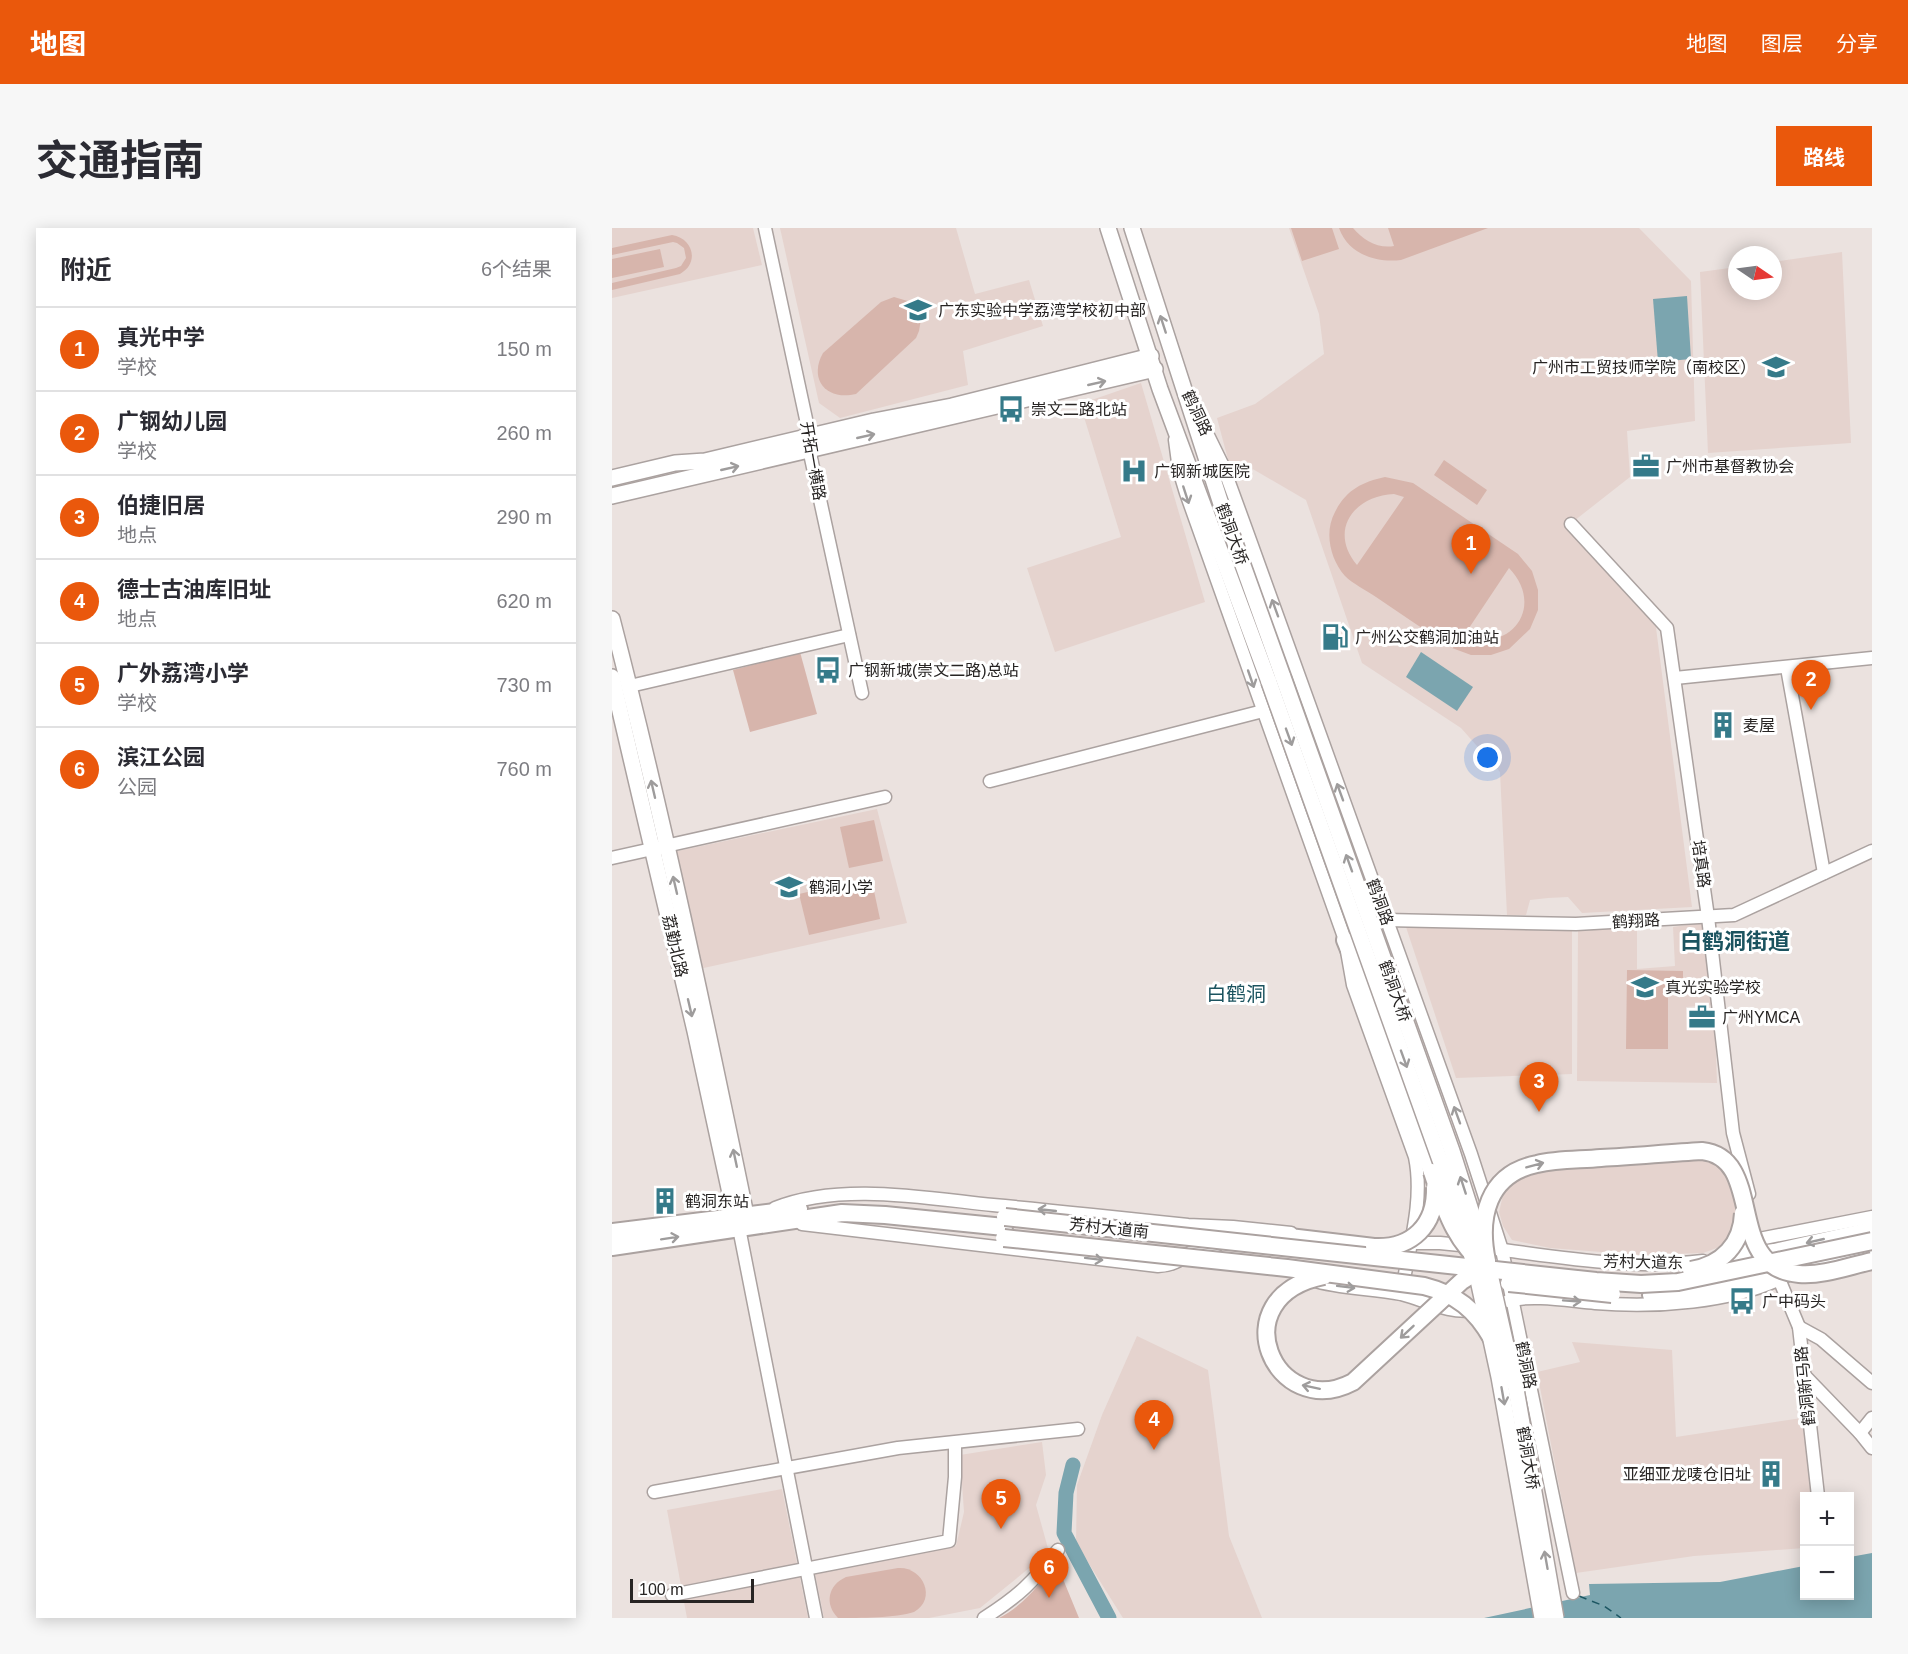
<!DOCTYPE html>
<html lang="zh">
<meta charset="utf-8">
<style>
:root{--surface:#fff;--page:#f7f7f7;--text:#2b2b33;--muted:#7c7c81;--line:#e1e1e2;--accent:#ea580c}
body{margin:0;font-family:Arial,"Noto Sans SC",sans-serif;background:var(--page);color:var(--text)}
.controls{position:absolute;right:18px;bottom:18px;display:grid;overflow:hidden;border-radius:0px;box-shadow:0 3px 15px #0003}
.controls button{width:54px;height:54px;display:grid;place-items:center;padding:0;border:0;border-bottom:2px solid var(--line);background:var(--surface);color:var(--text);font:30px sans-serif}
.compass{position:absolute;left:1116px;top:18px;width:54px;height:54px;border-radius:50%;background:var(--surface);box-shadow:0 3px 15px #0003;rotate:103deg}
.scale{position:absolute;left:18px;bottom:15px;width:124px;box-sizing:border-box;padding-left:6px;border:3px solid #272423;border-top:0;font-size:16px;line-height:21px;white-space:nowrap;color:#272423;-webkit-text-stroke:4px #fff;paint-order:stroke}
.you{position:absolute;left:876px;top:530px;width:21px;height:21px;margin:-15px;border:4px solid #fff;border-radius:50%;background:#1a73e8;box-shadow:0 0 0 9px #1a73e833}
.badge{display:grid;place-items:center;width:39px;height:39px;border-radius:50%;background:var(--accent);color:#fff;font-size:20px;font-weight:700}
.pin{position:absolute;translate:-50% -50px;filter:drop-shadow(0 2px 3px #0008)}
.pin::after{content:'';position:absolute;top:32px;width:21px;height:18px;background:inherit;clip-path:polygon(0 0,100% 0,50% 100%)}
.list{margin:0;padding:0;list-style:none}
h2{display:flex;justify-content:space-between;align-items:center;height:78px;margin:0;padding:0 24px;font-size:26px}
h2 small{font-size:20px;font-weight:400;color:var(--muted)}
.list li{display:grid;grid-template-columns:39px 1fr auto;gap:18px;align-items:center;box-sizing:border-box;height:84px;padding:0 24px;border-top:2px solid var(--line)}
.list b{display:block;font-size:22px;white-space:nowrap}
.list p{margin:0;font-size:20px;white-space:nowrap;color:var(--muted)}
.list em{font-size:20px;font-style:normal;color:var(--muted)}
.map{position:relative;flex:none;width:1260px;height:1390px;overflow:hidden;border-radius:0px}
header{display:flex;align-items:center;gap:36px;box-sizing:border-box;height:84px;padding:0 30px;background:var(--accent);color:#fff}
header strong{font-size:28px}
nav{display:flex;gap:33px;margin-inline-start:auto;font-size:21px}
.intro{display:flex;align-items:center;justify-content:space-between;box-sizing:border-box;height:144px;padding:0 36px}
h1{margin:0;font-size:42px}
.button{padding:15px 27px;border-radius:0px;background:var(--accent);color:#fff;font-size:21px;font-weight:700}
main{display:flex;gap:36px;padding:0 36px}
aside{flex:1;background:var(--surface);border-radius:0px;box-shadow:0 3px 15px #0003}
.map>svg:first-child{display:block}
</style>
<header>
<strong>地图</strong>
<nav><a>地图</a><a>图层</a><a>分享</a></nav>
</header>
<div class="intro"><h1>交通指南</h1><a class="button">路线</a></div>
<main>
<aside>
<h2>附近<small>6个结果</small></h2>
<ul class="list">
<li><span class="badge">1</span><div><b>真光中学</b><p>学校</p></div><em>150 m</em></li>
<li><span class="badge">2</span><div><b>广钢幼儿园</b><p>学校</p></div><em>260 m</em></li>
<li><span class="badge">3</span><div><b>伯捷旧居</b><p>地点</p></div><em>290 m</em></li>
<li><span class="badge">4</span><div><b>德士古油库旧址</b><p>地点</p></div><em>620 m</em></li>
<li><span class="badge">5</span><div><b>广外荔湾小学</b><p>学校</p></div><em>730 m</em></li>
<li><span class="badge">6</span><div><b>滨江公园</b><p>公园</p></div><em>760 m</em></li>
</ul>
</aside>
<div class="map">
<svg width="1260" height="1390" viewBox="0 0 1260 1390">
<rect width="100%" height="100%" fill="#ebe2df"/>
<g fill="#e5d3ce">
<path d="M0,0h141l9,37 -150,33z"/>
<path d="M168,0h176l19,66 54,-14 14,46 -80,25 5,34 -128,33 -21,-15z"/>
<path d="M677,0h350l52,53 4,140 -68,10 3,46 -65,51 90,92 37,287 -110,6 -14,-16 -20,1 -18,2 -4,15h-19l-7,-143 -39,-44 -99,-65 -56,-163 -55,-32 -22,-5 -12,-45 38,-14 69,-50 -5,-40z"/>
<path d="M1230,24l9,191 -143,10 -8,-181 37,-5v24h36v-29z"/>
<path d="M529,155l64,219 -150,50 -28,-84 94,-31 -41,-133z"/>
<path d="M265,581l30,114 -208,46 -26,-117z"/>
<path d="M1095,694l7,83 -28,2 1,22 28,-1 2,55 -140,-2 1,-150 59,-4v42l38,-3 -2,-39z"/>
<path d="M794,699l166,3v144l-116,4z"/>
<path d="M1088,928l22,6 13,27 3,27 -13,29 -22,8 -63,2 -90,-7 -38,-8 -9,-14 -4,-14 4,-17 8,-13 15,-10 36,-8z"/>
<path d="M525,1108l71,34 21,166 33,82h-139l-47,-75 1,-58 25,-70z"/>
<path d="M960,1114l100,8 4,87 126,-19 10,78h-8v52l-110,8 -118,17 -39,-201 43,-10z"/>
<path d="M430,1214l4,33 -10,30 13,47 -69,56 -51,10h-105l-9,-45 141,-27 8,-34 -4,-57z"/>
<path d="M170,1261l26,129h-121l-20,-108z"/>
</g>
<g fill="#d7b5ac" fill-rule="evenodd">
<path d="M679,0h41l7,21 -37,12z"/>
<path d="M727,0h14c10,12 25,21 41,18l-6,-18h100l-87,32c-25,3 -53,-6 -62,-32z"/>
<path d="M60,7c21,3 28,28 8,39l-68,16v-7l64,-15 5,-2 5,-8 -2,-10 -7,-5 -4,-1 -61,13v-7z"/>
<path d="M48,21l4,18 -52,11v-19z"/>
<path d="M282,69l17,5 6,8 4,9 -2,12 -3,7 -60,56c-29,7 -48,-14 -33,-41l58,-51z"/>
<path d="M832,232l43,30 -10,15 -43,-30z"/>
<path d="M773,249l28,6 105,71 14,17 6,19v20l-8,19 -21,20 -18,6h-20l-19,-7c-26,-17 -51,-34 -76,-51 -10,-7 -23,-13 -31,-21 -15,-17 -21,-44 -10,-64 11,-22 27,-30 50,-35zM782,266l10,3 -47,68c-29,-35 -3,-69 37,-71zM897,340c36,37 4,85 -46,69z"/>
<path d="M188,424l17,62 -67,18 -17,-62z"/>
<path d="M262,592l9,41 -34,7 -9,-41z"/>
<path d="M259,649l9,42 -71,16 -10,-41z"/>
<path d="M1015,742l56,1v14h-15v64h-42z"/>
<path d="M444,1334l23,56h-80c25,-13 41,-34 57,-56z"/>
<path d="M286,1340c24,-2 40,30 16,44 -18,6 -55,6 -76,6 -14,-14 -10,-33 8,-41z"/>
</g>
<g fill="#7ba5af">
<path d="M1075,68l4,63 -33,3 -5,-63z"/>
<path d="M809,424l52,35 -16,24 -51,-34z"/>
<path d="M1260,1325v65h-388l106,-23 -1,-11 131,-2 84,-16v30h46v-39z"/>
</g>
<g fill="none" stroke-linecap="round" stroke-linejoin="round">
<path stroke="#7ba5af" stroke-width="15" d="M461,1237l-7,28 -2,40 45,85"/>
<path stroke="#1d5763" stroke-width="1.5" stroke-dasharray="8 6" stroke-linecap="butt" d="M967,1368l25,10 17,12"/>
<defs>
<g id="minor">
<path d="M153,0l41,191 3,30 53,244"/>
<path d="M585,185l26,53 23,63 225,625 31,96 71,343"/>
<path d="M563,212l4,30 7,23 159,447 8,45 62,172c9,44 -6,90 -13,133"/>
<path d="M959,296l96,104 41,289 25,216 16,61"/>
<path d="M1175,440l37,205"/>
<path d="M1063,450l197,-20"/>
<path d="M18,458l219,-51"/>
<path d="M378,553l273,-70"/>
<path d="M0,630l273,-61"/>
<path d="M774,692l190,4 158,-9 138,-64"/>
<path d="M163,980c65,-26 150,-10 218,-3 65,6 130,13 195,20l45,2 58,6"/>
<path d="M190,996l356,42c29,-1 31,-23 59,-21"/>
<path d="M127,1000l77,390"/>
<path d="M792,1015h36l30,3"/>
<path d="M884,1021c69,9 138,21 207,12"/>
<path d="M1116,1023l31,-12 113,-22"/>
<path d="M1108,1030l54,-8 98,-22"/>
<path d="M1167,1051l20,48 19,169"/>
<path d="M700,1052c29,9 59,8 89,14 25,6 46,20 73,16"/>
<path d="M896,1073c24,-7 62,0 87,2 59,5 138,0 191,-27"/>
<path d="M1187,1099l22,12 51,44"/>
<path d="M1191,1146l57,59 12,15"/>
<path d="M1248,1205l12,-15"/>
<path d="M42,1264l244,-44 180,-19"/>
<path d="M60,1367l277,-54 6,-64v-34"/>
<path d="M372,1390c35,-22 49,-36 74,-68"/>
</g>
<g id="major">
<path d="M496,0l52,161 109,293"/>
<path d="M520,0l89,276 62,173"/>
<path d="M0,250l63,-15 30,-2 169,-40 78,-15 199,-50"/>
<path d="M0,268l543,-127"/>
<path d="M0,391c51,197 93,397 134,596"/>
<path d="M0,449l83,354 40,185"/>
</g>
<g id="highway">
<path d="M733,712l13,32 74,200"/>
<path d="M0,1004l187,-23"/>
<path d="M669,1008l93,11"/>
<path d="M0,1019l230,-34 43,2 119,12"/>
<path d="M1039,1067l45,-5 176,-39"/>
</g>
</defs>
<use href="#minor" stroke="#aba2a0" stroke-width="15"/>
<use href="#major" stroke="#aba2a0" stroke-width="18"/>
<use href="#highway" stroke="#aba2a0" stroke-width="20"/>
<use href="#minor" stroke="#fff" stroke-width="12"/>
<use href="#major" stroke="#fff" stroke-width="15"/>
<use href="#highway" stroke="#fff" stroke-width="16"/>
<defs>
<g id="major-bridge">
<path d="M671,449l169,474 35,110 29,128 40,229"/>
<path d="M657,454l177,495 29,89 24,111 43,241"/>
</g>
<g id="highway-bridge">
<path d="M820,944c13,38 24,74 59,98"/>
<path d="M393,989l591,64 45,3 37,-2 194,-41"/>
<path d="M392,1010l283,30 137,18c32,8 52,24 68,53"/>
<path d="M762,1019c38,2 62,-22 61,-60"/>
<path d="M875,1033c-9,-43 0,-87 50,-97 21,-5 43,-4 64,-6 34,-2 68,-5 101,-7 65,7 21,117 97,123 24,2 50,-8 73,-13"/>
<path d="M1079,1042c31,-5 51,-26 52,-57"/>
<path d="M712,1048c-105,21 -49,147 29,106l109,-101 11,-7 14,-3"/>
<path d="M897,1055l103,11"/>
</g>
</defs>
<use href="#major-bridge" stroke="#aba2a0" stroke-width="18" stroke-linecap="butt"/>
<use href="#highway-bridge" stroke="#aba2a0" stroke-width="20" stroke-linecap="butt"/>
<use href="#major-bridge" stroke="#fff" stroke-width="15"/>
<use href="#highway-bridge" stroke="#fff" stroke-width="16"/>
</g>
<defs><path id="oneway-shaft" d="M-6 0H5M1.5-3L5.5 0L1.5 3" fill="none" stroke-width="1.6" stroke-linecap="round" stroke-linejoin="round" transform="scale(1.5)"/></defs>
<g stroke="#9e9c9c">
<use href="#oneway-shaft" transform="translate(551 96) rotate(-108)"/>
<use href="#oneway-shaft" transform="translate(485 155) rotate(-13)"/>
<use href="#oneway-shaft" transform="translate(254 208) rotate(-13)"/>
<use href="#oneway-shaft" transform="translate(118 240) rotate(-13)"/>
<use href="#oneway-shaft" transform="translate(574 267) rotate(72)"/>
<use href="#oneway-shaft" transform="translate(663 380) rotate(-110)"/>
<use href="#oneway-shaft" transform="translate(639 451) rotate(71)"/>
<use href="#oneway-shaft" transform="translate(677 509) rotate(70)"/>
<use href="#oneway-shaft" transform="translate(41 561) rotate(-103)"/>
<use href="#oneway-shaft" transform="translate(728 564) rotate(-110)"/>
<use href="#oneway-shaft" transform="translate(737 635) rotate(-110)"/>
<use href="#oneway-shaft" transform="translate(63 657) rotate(-103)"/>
<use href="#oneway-shaft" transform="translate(78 780) rotate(77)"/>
<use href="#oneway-shaft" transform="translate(792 831) rotate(70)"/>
<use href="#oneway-shaft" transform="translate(845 887) rotate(-110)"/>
<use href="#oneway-shaft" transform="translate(123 930) rotate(-102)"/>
<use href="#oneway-shaft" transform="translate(923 937) rotate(-15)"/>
<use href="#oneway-shaft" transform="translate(851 957) rotate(-108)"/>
<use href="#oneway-shaft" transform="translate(435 982) rotate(-174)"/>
<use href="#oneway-shaft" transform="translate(58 1010) rotate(-9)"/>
<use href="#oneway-shaft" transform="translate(1203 1013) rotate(167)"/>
<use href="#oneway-shaft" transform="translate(482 1031) rotate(7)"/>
<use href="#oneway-shaft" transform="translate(734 1059) rotate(7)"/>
<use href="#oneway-shaft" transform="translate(960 1073) rotate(4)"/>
<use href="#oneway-shaft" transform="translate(795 1104) rotate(137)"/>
<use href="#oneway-shaft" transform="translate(699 1159) rotate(-168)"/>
<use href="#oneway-shaft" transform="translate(891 1168) rotate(80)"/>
<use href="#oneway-shaft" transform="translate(934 1332) rotate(-100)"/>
</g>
<defs>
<symbol id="school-bare" viewBox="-9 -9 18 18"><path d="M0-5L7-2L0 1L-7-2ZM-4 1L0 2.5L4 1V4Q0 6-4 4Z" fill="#357a89" stroke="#fff" stroke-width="2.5" paint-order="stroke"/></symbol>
<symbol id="university-bare" viewBox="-9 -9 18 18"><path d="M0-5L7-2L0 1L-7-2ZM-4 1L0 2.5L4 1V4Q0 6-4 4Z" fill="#357a89" stroke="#fff" stroke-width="2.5" paint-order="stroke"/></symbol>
<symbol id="bus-bare" viewBox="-9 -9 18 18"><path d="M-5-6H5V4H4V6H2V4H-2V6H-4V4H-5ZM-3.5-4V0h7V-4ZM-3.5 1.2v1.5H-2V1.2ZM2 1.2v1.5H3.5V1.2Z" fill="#357a89" stroke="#fff" stroke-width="2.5" paint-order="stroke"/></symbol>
<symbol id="office-bare" viewBox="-9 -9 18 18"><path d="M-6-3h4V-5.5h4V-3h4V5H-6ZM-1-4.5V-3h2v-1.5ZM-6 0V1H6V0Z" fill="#357a89" stroke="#fff" stroke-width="2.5" paint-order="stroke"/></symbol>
<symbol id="hospital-bare" viewBox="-9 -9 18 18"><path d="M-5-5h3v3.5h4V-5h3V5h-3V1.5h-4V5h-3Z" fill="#357a89" stroke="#fff" stroke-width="2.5" paint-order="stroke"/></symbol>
<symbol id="fuel-bare" viewBox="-9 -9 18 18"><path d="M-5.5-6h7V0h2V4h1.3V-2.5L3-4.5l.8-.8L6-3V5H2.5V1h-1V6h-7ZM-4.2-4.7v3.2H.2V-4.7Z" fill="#357a89" stroke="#fff" stroke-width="2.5" paint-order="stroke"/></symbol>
<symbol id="building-bare" viewBox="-9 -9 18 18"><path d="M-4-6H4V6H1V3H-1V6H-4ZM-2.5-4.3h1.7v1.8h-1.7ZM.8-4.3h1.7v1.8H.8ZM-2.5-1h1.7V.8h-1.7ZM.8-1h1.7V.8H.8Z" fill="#357a89" stroke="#fff" stroke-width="2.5" paint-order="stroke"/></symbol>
</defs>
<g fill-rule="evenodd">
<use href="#school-bare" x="287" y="63" width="38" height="38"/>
<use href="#university-bare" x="1145" y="120" width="38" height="38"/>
<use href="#bus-bare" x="380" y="162" width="38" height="38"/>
<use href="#office-bare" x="1015" y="219" width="38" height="38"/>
<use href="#hospital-bare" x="503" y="224" width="38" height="38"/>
<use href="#fuel-bare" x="704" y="390" width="38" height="38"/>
<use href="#bus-bare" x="197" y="423" width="38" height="38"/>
<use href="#building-bare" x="1092" y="478" width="38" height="38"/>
<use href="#school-bare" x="158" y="640" width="38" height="38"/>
<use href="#school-bare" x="1014" y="740" width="38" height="38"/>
<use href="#office-bare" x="1071" y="770" width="38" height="38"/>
<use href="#building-bare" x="34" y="954" width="38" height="38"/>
<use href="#bus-bare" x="1111" y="1054" width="38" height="38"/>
<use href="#building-bare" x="1140" y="1227" width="38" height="38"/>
</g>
<g text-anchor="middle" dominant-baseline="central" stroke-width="6" stroke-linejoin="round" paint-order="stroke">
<g font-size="16" fill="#272423" stroke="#fff" text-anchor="start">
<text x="326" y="82">广东实验中学荔湾学校初中部</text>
<text x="1144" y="139" text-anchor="end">广州市工贸技师学院（南校区）</text>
<text x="419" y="181">崇文二路北站</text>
<text x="1054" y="238">广州市基督教协会</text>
<text x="542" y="243">广钢新城医院</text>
<text x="743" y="409">广州公交鹤洞加油站</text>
<text x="236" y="442">广钢新城(崇文二路)总站</text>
<text x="1131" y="497">麦屋</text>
<text x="197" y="659">鹤洞小学</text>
<text x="1053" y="759">真光实验学校</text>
<text x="1110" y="789">广州YMCA</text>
<text x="73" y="973">鹤洞东站</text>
<text x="1150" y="1073">广中码头</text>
<text x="1139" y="1246" text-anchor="end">亚细亚龙唛仓旧址</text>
</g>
<g font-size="16" fill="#272423" stroke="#fff">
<text transform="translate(585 185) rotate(65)">鹤洞路</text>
<text transform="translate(201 233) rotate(80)">开拓一横路</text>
<text transform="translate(620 306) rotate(70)">鹤洞大桥</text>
<text transform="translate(1089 636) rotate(82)">培真路</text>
<text transform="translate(768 674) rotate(70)">鹤洞路</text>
<text transform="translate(1024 693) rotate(-3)">鹤翔路</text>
<text transform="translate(63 718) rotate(77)">荔勤北路</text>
<text transform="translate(783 763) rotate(70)">鹤洞大桥</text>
<text transform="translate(497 1000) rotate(6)">芳村大道南</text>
<text transform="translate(1031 1034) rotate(1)">芳村大道东</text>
<text transform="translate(914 1137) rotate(79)">鹤洞路</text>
<text transform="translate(1193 1158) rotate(-96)">鹤洞新马路</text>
<text transform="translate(916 1230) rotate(80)">鹤洞大桥</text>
</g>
<g font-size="20" fill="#1b535f" stroke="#fff">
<text x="624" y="766">白鹤洞</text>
</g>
<g font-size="22" font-weight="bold" fill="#1b535f" stroke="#fff">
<text x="1123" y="713">白鹤洞街道</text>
</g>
</g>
</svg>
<div class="controls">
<button>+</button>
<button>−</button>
</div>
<svg class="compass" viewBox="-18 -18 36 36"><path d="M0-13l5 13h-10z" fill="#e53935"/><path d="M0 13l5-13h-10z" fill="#7c7c81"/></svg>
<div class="scale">100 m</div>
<div class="you"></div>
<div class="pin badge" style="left:859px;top:346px">1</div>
<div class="pin badge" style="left:1199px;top:482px">2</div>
<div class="pin badge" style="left:927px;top:884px">3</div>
<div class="pin badge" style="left:542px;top:1222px">4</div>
<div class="pin badge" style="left:389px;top:1301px">5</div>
<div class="pin badge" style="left:437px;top:1370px">6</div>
</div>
</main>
